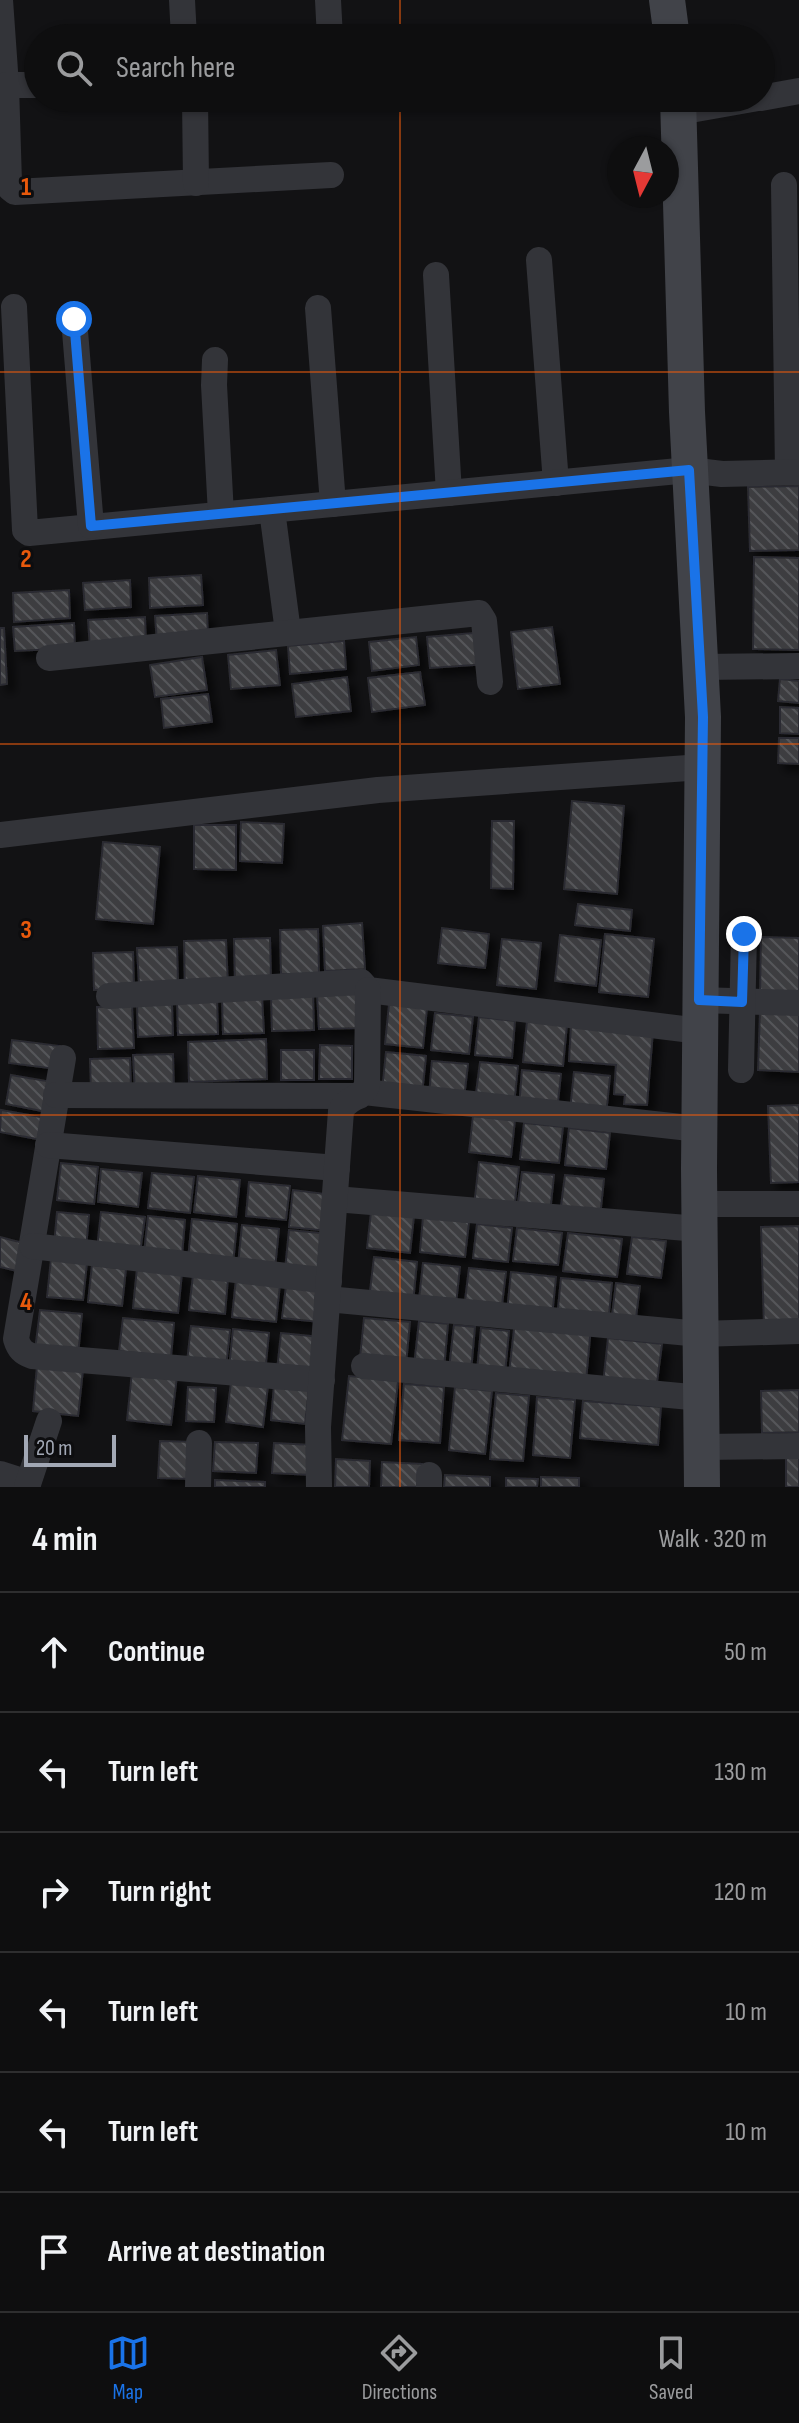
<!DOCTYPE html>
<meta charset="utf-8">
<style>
:root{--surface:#0e0e0f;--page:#171718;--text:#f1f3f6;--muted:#9b9c9e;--line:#2e2e2f;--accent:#1a73e8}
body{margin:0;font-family:"Sofia Sans Condensed",sans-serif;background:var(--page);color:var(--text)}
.compass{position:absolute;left:607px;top:136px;width:72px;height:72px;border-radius:50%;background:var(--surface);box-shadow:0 2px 6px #0004;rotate:187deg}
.scale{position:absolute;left:24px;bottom:20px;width:92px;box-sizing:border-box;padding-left:8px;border:4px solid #a2a8b5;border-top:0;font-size:22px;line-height:28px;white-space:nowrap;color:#a2a8b5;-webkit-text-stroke:6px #0d0d0f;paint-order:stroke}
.stop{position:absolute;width:24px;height:24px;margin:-18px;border:6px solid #1a73e8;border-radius:50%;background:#fff}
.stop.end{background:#1a73e8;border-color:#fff;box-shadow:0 2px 8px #0008}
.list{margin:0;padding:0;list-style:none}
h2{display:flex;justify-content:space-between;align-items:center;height:104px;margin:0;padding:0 32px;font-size:34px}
h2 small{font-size:26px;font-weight:400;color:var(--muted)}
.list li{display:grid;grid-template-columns:52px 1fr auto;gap:24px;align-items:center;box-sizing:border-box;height:120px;padding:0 32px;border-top:2px solid var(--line)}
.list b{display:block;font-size:30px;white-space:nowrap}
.list em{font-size:26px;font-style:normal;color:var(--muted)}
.icon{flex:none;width:44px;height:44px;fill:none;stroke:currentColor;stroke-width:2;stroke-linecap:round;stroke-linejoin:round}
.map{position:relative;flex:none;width:799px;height:1487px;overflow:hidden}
.search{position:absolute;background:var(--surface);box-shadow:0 2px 6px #0004;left:24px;right:24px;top:24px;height:88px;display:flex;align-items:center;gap:20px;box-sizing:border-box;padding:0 28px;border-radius:44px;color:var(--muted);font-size:30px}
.sheet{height:824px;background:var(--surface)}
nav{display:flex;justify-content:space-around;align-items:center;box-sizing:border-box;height:112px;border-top:2px solid var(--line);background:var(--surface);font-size:22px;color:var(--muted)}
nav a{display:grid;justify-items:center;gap:4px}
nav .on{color:var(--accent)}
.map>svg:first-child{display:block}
</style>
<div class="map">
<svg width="799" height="1487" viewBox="0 0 799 1487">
<defs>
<pattern id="building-back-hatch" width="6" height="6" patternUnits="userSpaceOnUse" patternTransform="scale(2)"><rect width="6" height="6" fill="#3c3d41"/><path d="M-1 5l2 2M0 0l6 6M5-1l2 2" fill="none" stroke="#55565a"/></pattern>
<filter id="shadow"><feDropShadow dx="7" dy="7" stdDeviation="4" flood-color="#0009"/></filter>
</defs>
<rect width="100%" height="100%" fill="#121214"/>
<g fill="url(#building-back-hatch)" stroke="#2c2c30" stroke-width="2" filter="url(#shadow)">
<path d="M799,486v64l-49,1 -2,-64z"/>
<path d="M754,557l45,1v92l-46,-1z"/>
<path d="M201,575l2,30 -53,3 -1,-30z"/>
<path d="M130,580l1,27 -46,3 -2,-27z"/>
<path d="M69,590l1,28 -56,4 -1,-29z"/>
<path d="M207,613l1,26 -51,3 -2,-26z"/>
<path d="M145,617l1,30 -56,2 -2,-29z"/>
<path d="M74,623l1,25 -60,3 -2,-24z"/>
<path d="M552,627l8,57 -42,5 -7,-57z"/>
<path d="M0,628h4l3,56 -7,1z"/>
<path d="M485,632l3,32 -58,4 -3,-31z"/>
<path d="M416,637l3,28 -47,6 -3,-29z"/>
<path d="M344,641l2,28 -56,5 -2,-28z"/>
<path d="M276,650l4,35 -49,4 -3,-34z"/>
<path d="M202,657l5,33 -52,7 -5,-32z"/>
<path d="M420,672l5,33 -53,7 -4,-34z"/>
<path d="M347,677l4,34 -55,6 -4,-33z"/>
<path d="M780,679l19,2v22l-21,-2z"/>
<path d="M208,694l4,28 -48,6 -3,-29z"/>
<path d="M780,707l19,1v26l-19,-1z"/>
<path d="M779,738h20v26l-21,-1z"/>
<path d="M572,801l52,5 -7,88 -53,-5z"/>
<path d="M492,821h22l-1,68 -22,-1z"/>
<path d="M241,822l43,2 -2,39 -42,-2z"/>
<path d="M194,825h42v45l-42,-1z"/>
<path d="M103,842l57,5 -7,77 -57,-5z"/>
<path d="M578,904l54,6 -2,21 -55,-6z"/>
<path d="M362,923l3,46 -40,2 -2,-45z"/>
<path d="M442,928l47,6 -4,34 -47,-5z"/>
<path d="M318,929l1,45h-38l-1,-44z"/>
<path d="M605,934l49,5 -6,58 -49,-5z"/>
<path d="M560,935l41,5 -5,46 -41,-5z"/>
<path d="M761,937l38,1v59l-39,-1z"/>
<path d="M270,938l1,42 -36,1 -1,-42z"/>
<path d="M502,939l39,4 -5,46 -39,-4z"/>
<path d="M226,940l2,48 -43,2 -1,-49z"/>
<path d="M177,947l1,35 -39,2 -2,-36z"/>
<path d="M133,952l1,37 -40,1 -1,-37z"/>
<path d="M358,993l2,35 -41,1 -2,-35z"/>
<path d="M313,994l1,36 -42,1 -1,-35z"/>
<path d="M262,996l2,37 -41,1 -1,-37z"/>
<path d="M217,998l1,36 -40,1 -1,-35z"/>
<path d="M172,1004l1,31 -35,2 -1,-32z"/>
<path d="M389,1004l38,4 -4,40 -38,-4z"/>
<path d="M132,1006l2,42 -36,1 -1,-42z"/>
<path d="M760,1011l39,2v59l-41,-2z"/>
<path d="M435,1013l38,4 -4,37 -38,-4z"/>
<path d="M479,1017l36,4 -3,37 -37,-3z"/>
<path d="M527,1021l40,4 -4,41 -40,-4z"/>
<path d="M571,1026l82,5 -6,74 -23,-1 1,-9 -11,-1 2,-29 -47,-4z"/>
<path d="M266,1039l1,40 -78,3 -1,-40z"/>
<path d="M12,1040l48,6 -4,23 -47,-6z"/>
<path d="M320,1045l32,1v33h-33z"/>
<rect x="281" y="1050" width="33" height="30"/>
<path d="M386,1052l40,4 -4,39 -40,-4z"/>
<path d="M173,1054l1,38 -39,1 -2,-38z"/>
<path d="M130,1058l1,32 -40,2 -1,-33z"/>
<path d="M432,1061l36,3 -4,35 -35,-4z"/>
<path d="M480,1062l38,4 -4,39 -39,-4z"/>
<path d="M522,1070l39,4 -4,37 -38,-4z"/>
<path d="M574,1072l36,4 -4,39 -36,-4z"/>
<path d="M11,1075l41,7 -5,30 -41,-8z"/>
<path d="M799,1105v77l-28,1 -3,-77z"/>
<path d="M1,1110l45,8 -4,22 -42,-8z"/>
<path d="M473,1116l42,4 -4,37 -42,-5z"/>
<path d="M524,1123l39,4 -4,36 -39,-4z"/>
<path d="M569,1128l41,5 -4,36 -41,-4z"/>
<path d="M479,1162l40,5 -5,43 -40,-4z"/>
<path d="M61,1163l37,4 -4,37 -37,-4z"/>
<path d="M101,1169l41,4 -4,34 -40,-5z"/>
<path d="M522,1172l32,3 -4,38 -33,-3z"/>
<path d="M152,1173l42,4 -4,36 -42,-5z"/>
<path d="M565,1175l39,4 -4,38 -40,-3z"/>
<path d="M198,1176l42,4 -4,37 -42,-5z"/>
<path d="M249,1182l41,4 -4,34 -40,-4z"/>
<path d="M293,1190l40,5 -4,36 -40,-4z"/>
<path d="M57,1212l32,3 -3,33 -32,-3z"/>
<path d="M101,1212l44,5 -5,36 -43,-4z"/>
<path d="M371,1212l43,4 -4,37 -43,-5z"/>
<path d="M148,1216l37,4 -3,36 -38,-3z"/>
<path d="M423,1217l46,5 -4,35 -45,-5z"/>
<path d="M192,1219l45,5 -4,40 -45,-5z"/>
<path d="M477,1224l35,4 -4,34 -35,-4z"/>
<path d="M242,1225l37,4 -4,40 -37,-4z"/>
<path d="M799,1226v101l-35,1 -3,-101z"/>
<path d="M517,1228l45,5 -4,32 -45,-4z"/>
<path d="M289,1230l41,4 -4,42 -41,-5z"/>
<path d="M568,1233l54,6 -5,38 -54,-6z"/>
<path d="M0,1237l27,7 -6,28 -21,-5z"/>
<path d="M632,1237l34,4 -5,37 -34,-4z"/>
<path d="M374,1257l43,5 -4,41 -44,-4z"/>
<path d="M51,1259l36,4 -4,37 -36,-3z"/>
<path d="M423,1263l37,4 -4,37 -37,-4z"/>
<path d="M92,1265l34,4 -4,37 -34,-4z"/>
<path d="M137,1268l45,5 -4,40 -45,-5z"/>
<path d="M469,1268l37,4 -4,33 -37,-4z"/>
<path d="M511,1272l45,5 -4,40 -45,-5z"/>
<path d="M193,1275l35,3 -3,36 -36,-4z"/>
<path d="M561,1278l51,5 -4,41 -51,-6z"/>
<path d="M236,1279l44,5 -4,38 -44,-5z"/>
<path d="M616,1283l24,3 -5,40 -24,-3z"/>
<path d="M286,1286l36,4 -3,32 -37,-4z"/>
<path d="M40,1310l42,4 -4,41 -43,-5z"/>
<path d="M123,1318l51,5 -3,34 -52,-6z"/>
<path d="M364,1318l46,4 -4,42 -46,-6z"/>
<path d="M515,1320l76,7 -5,54 -77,-7z"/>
<path d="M419,1321l29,3 -4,45 -30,-3z"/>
<path d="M454,1325l21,2 -4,45 -22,-3z"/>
<path d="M191,1326l39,4 -4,37 -39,-5z"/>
<path d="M481,1328l28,3 -4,43 -28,-3z"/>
<path d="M233,1329l36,4 -4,40 -36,-4z"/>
<path d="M281,1333l39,4 -4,39 -39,-5z"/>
<path d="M608,1338l54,6 -6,46 -53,-6z"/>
<path d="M37,1365l46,5 -5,46 -45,-5z"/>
<path d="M132,1372l45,4 -6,49 -44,-5z"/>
<path d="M349,1376l49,5 -7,63 -49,-4z"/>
<path d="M231,1382l37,4 -5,41 -37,-5z"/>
<path d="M404,1384l40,3 -4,56 -41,-3z"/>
<path d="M274,1385l35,3 -4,36 -34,-4z"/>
<path d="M188,1387l28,1 -2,34 -28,-1z"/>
<path d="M455,1387l37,4 -7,63 -36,-4z"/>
<path d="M799,1390v42l-37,1 -1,-42z"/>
<path d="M496,1393l33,3 -6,65 -33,-2z"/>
<path d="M537,1397l38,3 -5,58 -37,-3z"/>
<path d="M583,1401l78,6 -3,38 -78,-7z"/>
<path d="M160,1441l35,1 -2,37 -35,-1z"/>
<path d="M215,1442l43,1 -2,30 -43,-2z"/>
<path d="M274,1443l39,2 -1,30 -40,-2z"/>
<rect x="786" y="1456" width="13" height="31"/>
<path d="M336,1459l34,2 -1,26h-34z"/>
<path d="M382,1462l40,2 -1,23h-40z"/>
<path d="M445,1475l45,2v10h-46z"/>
<path d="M541,1477l38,1v9h-38z"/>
<path d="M506,1478l32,1 -1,8h-31z"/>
<path d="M215,1480l50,2v5h-50z"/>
</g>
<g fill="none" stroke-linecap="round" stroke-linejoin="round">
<g stroke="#333439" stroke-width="26">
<path d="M0,0l6,85"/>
<path d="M182,0l2,38"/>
<path d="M328,0l2,38"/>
<path d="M38,85h-32l3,98 1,5 5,4 316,-17"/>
<path d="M195,98l1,85"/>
<path d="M761,98l38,-7"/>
<path d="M679,112l79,-14"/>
<path d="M784,185l4,287"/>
<path d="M539,260l17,223"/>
<path d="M436,275l13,218"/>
<path d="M14,307l11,223 4,3 660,-63 33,4 77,-2"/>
<path d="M318,308l15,196"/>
<path d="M74,319l17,207"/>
<path d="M215,360l-1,25 7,129"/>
<path d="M272,510l16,122"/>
<path d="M49,658l430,-45 5,8 6,61"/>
<path d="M701,667l98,-1"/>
<path d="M0,835l378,-45 324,-23"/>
<path d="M109,996l252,-14 7,8 332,41"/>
<path d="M699,1000l100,3"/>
<path d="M63,1058l-47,281c3,10 7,14 16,17l290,24"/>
<path d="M741,1070l3,-136"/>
<path d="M364,1092l335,37"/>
<path d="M56,1095l303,1"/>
<path d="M48,1145l289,23"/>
<path d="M335,1199l364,30"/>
<path d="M699,1204h100"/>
<path d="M32,1246l297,35"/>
<path d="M327,1299l373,35 99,-3"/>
<path d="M364,1366l337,32"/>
<path d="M701,1447l98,-1"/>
<path d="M0,1474l28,9"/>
<path d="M27,1487l22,-66"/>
<path d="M198,1487l1,-44"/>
<path d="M319,1487l-1,-60 23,-316c5,-13 20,-12 26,-25l1,-96"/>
<path d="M429,1487v-12"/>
</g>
<g stroke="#414349" stroke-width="36">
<path d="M667,0l5,38"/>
<path d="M678,98l9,314 16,305 -4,452 3,318"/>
</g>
</g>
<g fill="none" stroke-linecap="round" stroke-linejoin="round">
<path stroke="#1a73e8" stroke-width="10" d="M74,319l17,207 598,-56 14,247 -4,283 43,2 2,-68"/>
</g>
<path fill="none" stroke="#e8590c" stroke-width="2" stroke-opacity="0.55" d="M400,0v38M400,98v1389M0,372h799M0,744h799M0,1115h799"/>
<g font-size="26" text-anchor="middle" font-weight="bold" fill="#e8590c" stroke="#0d0d0f" stroke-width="6" stroke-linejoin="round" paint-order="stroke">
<text x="26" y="195">1</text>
<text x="26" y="567">2</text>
<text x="26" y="938">3</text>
<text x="26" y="1310">4</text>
</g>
</svg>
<svg class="compass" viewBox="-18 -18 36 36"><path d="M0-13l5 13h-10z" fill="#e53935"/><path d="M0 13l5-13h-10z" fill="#9b9c9e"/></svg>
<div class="scale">20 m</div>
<div class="stop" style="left:74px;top:319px"></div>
<div class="stop end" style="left:744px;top:934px"></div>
<div class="search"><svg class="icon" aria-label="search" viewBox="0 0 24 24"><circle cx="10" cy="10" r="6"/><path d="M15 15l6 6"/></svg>Search here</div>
</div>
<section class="sheet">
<h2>4 min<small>Walk · 320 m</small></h2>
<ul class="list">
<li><svg class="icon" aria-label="ahead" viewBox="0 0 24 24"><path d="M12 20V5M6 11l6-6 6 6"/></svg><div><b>Continue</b></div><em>50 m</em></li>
<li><svg class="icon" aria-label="left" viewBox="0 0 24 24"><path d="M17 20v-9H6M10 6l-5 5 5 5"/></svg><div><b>Turn left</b></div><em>130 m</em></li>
<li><svg class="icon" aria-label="right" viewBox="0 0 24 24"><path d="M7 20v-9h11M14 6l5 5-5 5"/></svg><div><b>Turn right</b></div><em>120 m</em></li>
<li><svg class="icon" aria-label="left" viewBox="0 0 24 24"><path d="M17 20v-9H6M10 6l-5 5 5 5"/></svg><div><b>Turn left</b></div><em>10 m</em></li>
<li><svg class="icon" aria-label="left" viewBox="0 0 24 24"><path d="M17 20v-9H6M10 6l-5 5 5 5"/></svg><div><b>Turn left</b></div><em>10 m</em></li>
<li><svg class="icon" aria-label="arrive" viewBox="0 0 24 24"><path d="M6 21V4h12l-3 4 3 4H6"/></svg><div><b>Arrive at destination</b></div></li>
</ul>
</section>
<nav>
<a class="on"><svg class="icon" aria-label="map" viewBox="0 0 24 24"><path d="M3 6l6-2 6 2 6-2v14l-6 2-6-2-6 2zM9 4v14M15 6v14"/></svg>Map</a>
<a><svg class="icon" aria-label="directions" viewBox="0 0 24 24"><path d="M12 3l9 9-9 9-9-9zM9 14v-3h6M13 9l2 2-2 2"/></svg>Directions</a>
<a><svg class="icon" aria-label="saved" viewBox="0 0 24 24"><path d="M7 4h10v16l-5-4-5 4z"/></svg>Saved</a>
</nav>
